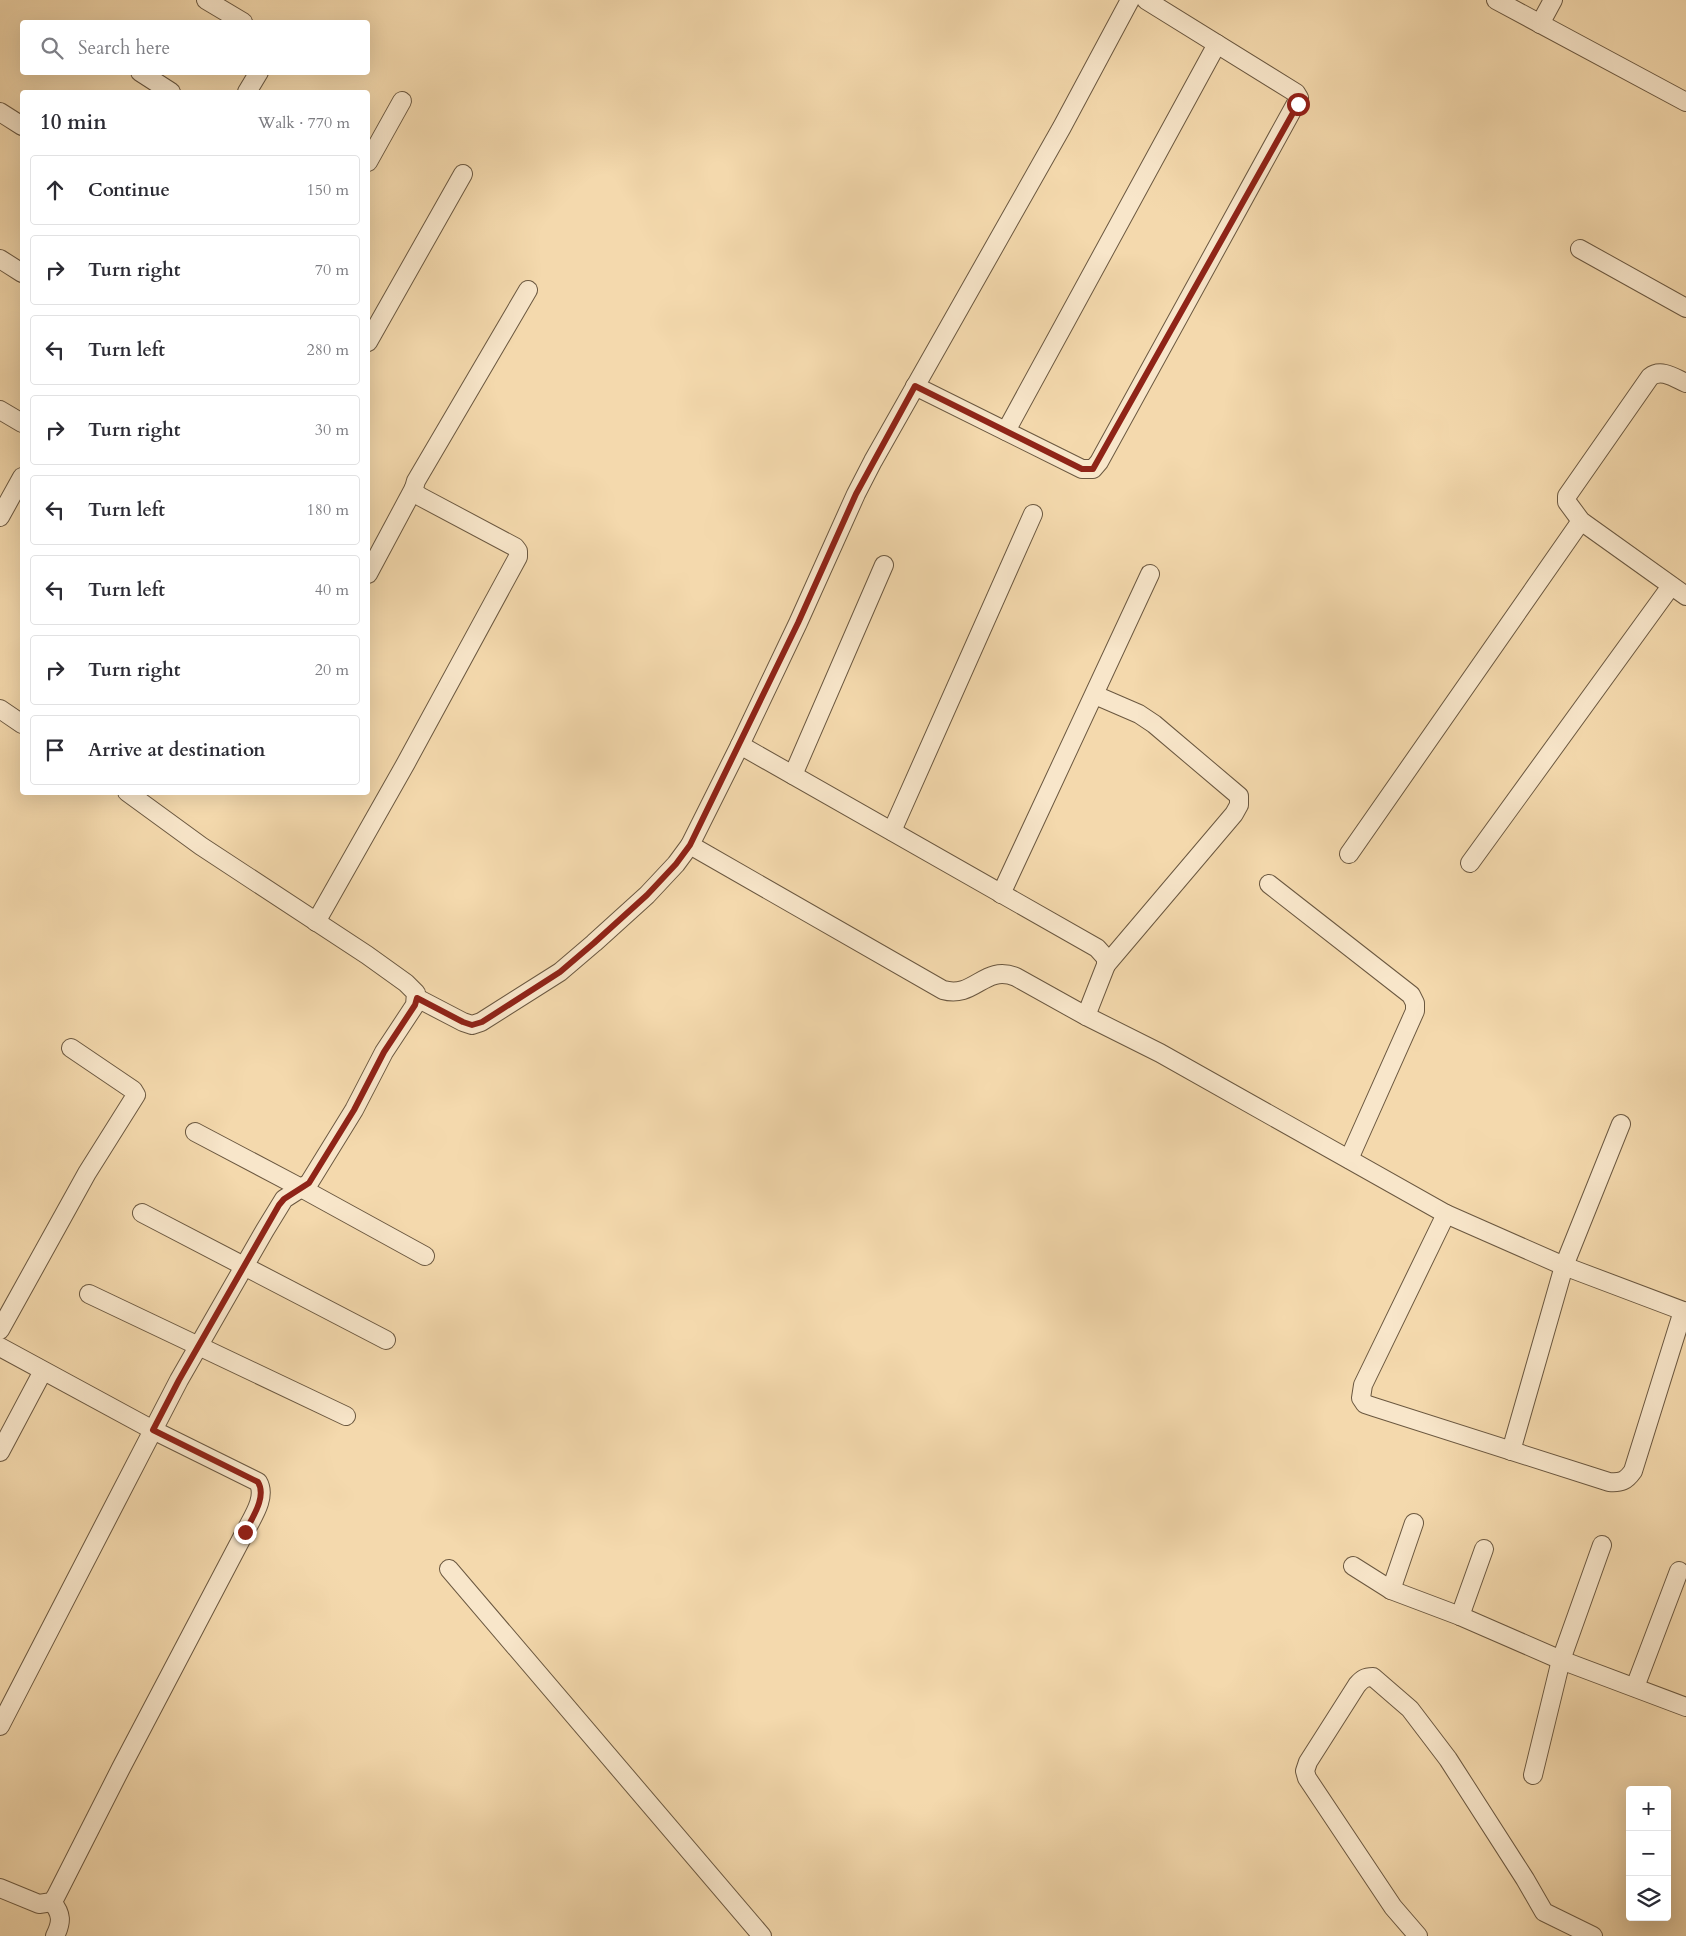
<!DOCTYPE html>
<meta charset="utf-8">
<style>
:root{--surface:#fff;--page:#f7f7f7;--text:#2b2b33;--muted:#7c7c81;--line:#e1e1e2}
body{margin:0;font-family:Cardo,serif;background:var(--page);color:var(--text)}
.controls{position:absolute;right:15px;bottom:15px;display:grid;overflow:hidden;border-radius:5px;box-shadow:0 5px 20px #0002}
.controls button{width:45px;height:45px;display:grid;place-items:center;padding:0;border:0;border-bottom:1px solid var(--line);background:var(--surface);color:var(--text);font:25px sans-serif}
.stop{position:absolute;width:15px;height:15px;margin:-11px;border:4px solid #8f2418;border-radius:50%;background:#fff}
.stop.end{background:#8f2418;border-color:#fff;box-shadow:0 1px 5px #0008}
.list{margin:0;padding:0;list-style:none}
h2{display:flex;justify-content:space-between;align-items:center;height:65px;margin:0;padding:0 20px;font-size:21px}
h2 small{font-size:16px;font-weight:400;color:var(--muted)}
.list li{display:grid;grid-template-columns:32px 1fr auto;gap:15px;align-items:center;box-sizing:border-box;height:70px;margin:0 10px 10px;padding:0 10px;border:1px solid var(--line);border-radius:5px}
.list b{display:block;font-size:19px;white-space:nowrap}
.list em{font-size:16px;font-style:normal;color:var(--muted)}
.icon{flex:none;width:28px;height:28px;fill:none;stroke:currentColor;stroke-width:2;stroke-linecap:round;stroke-linejoin:round}
.map{position:relative;flex:none;width:1686px;height:1936px;overflow:hidden}
.search{position:absolute;background:var(--surface);box-shadow:0 5px 20px #0002;left:20px;top:20px;width:350px;height:55px;display:flex;align-items:center;gap:12px;box-sizing:border-box;padding:0 18px;border-radius:5px;color:var(--muted);font-size:19px}
.panel{position:absolute;background:var(--surface);box-shadow:0 5px 20px #0002;left:20px;top:90px;width:350px;height:705px;border-radius:5px}
.map>svg:first-child{display:block}
</style>
<div class="map">
<svg width="1686" height="1936" viewBox="0 0 1686 1936">
<rect width="100%" height="100%" fill="#f4d9ad"/>
<filter id="stains"><feTurbulence type="fractalNoise" baseFrequency=".004" numOctaves="4"/><feColorMatrix values="0 0 0 0 .2 0 0 0 0 .09 0 0 0 0 .02 0 0 0 .5 -.17"/></filter>
<radialGradient id="worn" r=".72"><stop offset=".6" stop-color="#630" stop-opacity="0"/><stop offset="1" stop-color="#630" stop-opacity=".3"/></radialGradient>
<g fill="none" stroke-linecap="round" stroke-linejoin="round">
<defs>
<g id="street">
<path d="M206,0l37,22"/>
<path d="M1496,0l190,102"/>
<path d="M1540,24l13,-24"/>
<path d="M140,72l31,20"/>
<path d="M247,92l12,-20"/>
<path d="M0,112l22,14"/>
<path d="M368,162l34,-61"/>
<path d="M1580,249l106,59"/>
<path d="M0,259l22,14"/>
<path d="M368,342l95,-168"/>
<path d="M1686,383c-11,-5 -25,-15 -36,-6l-83,119v6l14,19 105,75"/>
<path d="M915,386l167,83h11l6,-7 200,-364 -3,-5 -150,-93"/>
<path d="M0,410l22,13"/>
<path d="M1006,431l211,-387"/>
<path d="M0,517l22,-40"/>
<path d="M368,574l46,-86"/>
<path d="M1095,695l44,19 15,10 85,72v9l-5,9 -128,151"/>
<path d="M0,709l22,15"/>
<path d="M740,745l357,203 9,10v7l-20,51"/>
<path d="M793,775l91,-210"/>
<path d="M892,831l141,-317"/>
<path d="M690,845l253,145c32,9 41,-26 73,-13l70,39 74,37 286,161 118,52 122,46"/>
<path d="M1349,854l232,-333"/>
<path d="M1470,863l201,-277"/>
<path d="M1269,884l142,111 4,8v8l-66,148"/>
<path d="M1001,894l149,-320"/>
<path d="M316,922l90,-159 112,-206v-6l-3,-4 -94,-50 -6,-4 -1,-5 2,-7 112,-191"/>
<path d="M417,998l46,24 9,3 9,-3 79,-50 34,-29 53,-48 29,-31 14,-19 50,-100 58,-122 58,-129 17,-33 189,-334 68,-127"/>
<path d="M195,1132l108,57 122,67"/>
<path d="M142,1213l244,127"/>
<path d="M1446,1214l-83,171 -2,13 4,6 9,3 235,75c12,1 17,-1 24,-11l50,-160"/>
<path d="M89,1294l257,122"/>
<path d="M0,1330l87,-157 49,-78 -3,-5 -62,-42"/>
<path d="M0,1347l153,83 105,52c9,15 -6,36 -13,50l-124,236 -65,128 -4,6 -13,2 -39,-16"/>
<path d="M1511,1451l53,-185 57,-142"/>
<path d="M0,1452l43,-81"/>
<path d="M1353,1566l38,24 69,26 101,44 125,47"/>
<path d="M449,1569l313,367"/>
<path d="M1391,1590l23,-67"/>
<path d="M1460,1616l24,-67"/>
<path d="M1635,1687l44,-116"/>
<path d="M0,1726l179,-346 86,-150 19,-31 25,-16 45,-73 30,-58 31,-47 1,-12 -10,-10 -39,-28 -166,-109 -74,-54"/>
<path d="M1533,1775l28,-115 41,-115"/>
<path d="M52,1902c10,12 10,20 3,34"/>
<path d="M1418,1936l-25,-29 -86,-129 -2,-7 3,-9 49,-77c5,-6 8,-8 16,-8l37,32 38,50 77,120 19,33 49,24"/>
</g>
</defs>
<use href="#street" stroke="#6b5840" stroke-width="20"/>
<use href="#street" stroke="#f8e6ca" stroke-width="18"/>
</g>
<g fill="none" stroke-linecap="round" stroke-linejoin="round">
<path stroke="#8f2418" stroke-width="6" d="M245,1532c7,-14 22,-35 13,-50l-105,-52 26,-50 100,-175 5,-6 25,-16 45,-73 30,-58 31,-47 2,-7 46,24 9,3 10,-3 78,-50 34,-29 53,-48 29,-31 14,-19 108,-222 58,-129 59,-108 167,83h11l205,-365"/>
</g>
<rect width="100%" height="100%" filter="url(#stains)"/>
<rect width="100%" height="100%" fill="url(#worn)"/>
</svg>
<div class="controls">
<button>+</button>
<button>−</button>
<button><svg class="icon" aria-label="layers" viewBox="0 0 24 24"><path d="M12 4l9 5-9 5-9-5zM3 14l9 5 9-5"/></svg></button>
</div>
<div class="stop" style="left:1298px;top:104px"></div>
<div class="stop end" style="left:245px;top:1532px"></div>
<div class="search"><svg class="icon" aria-label="search" viewBox="0 0 24 24"><circle cx="10" cy="10" r="6"/><path d="M15 15l6 6"/></svg>Search here</div>
<section class="panel">
<h2>10 min<small>Walk · 770 m</small></h2>
<ul class="list">
<li><svg class="icon" aria-label="ahead" viewBox="0 0 24 24"><path d="M12 20V5M6 11l6-6 6 6"/></svg><div><b>Continue</b></div><em>150 m</em></li>
<li><svg class="icon" aria-label="right" viewBox="0 0 24 24"><path d="M7 20v-9h11M14 6l5 5-5 5"/></svg><div><b>Turn right</b></div><em>70 m</em></li>
<li><svg class="icon" aria-label="left" viewBox="0 0 24 24"><path d="M17 20v-9H6M10 6l-5 5 5 5"/></svg><div><b>Turn left</b></div><em>280 m</em></li>
<li><svg class="icon" aria-label="right" viewBox="0 0 24 24"><path d="M7 20v-9h11M14 6l5 5-5 5"/></svg><div><b>Turn right</b></div><em>30 m</em></li>
<li><svg class="icon" aria-label="left" viewBox="0 0 24 24"><path d="M17 20v-9H6M10 6l-5 5 5 5"/></svg><div><b>Turn left</b></div><em>180 m</em></li>
<li><svg class="icon" aria-label="left" viewBox="0 0 24 24"><path d="M17 20v-9H6M10 6l-5 5 5 5"/></svg><div><b>Turn left</b></div><em>40 m</em></li>
<li><svg class="icon" aria-label="right" viewBox="0 0 24 24"><path d="M7 20v-9h11M14 6l5 5-5 5"/></svg><div><b>Turn right</b></div><em>20 m</em></li>
<li><svg class="icon" aria-label="arrive" viewBox="0 0 24 24"><path d="M6 21V4h12l-3 4 3 4H6"/></svg><div><b>Arrive at destination</b></div></li>
</ul>
</section>
</div>
